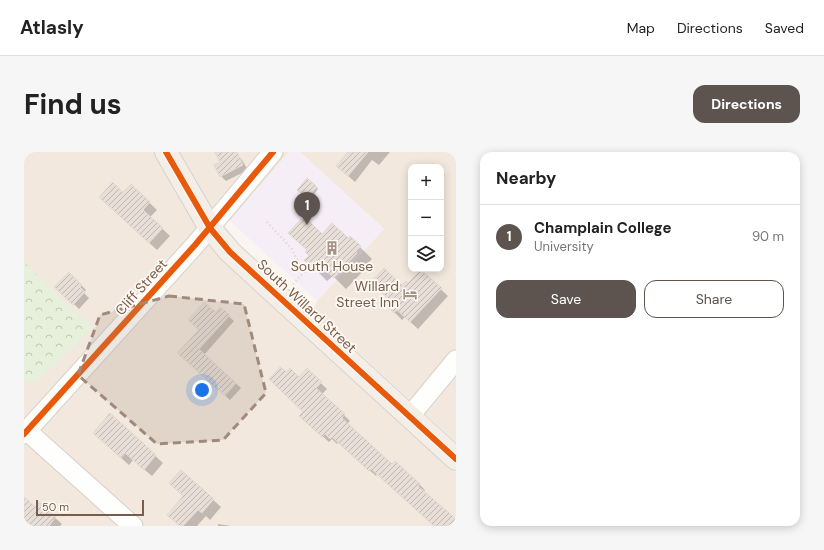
<!DOCTYPE html>
<meta charset="utf-8">
<style>
:root{--surface:#fff;--page:#f6f6f6;--text:#222;--muted:#767676;--line:#e0e0e0;--accent:#5d544f}
body{margin:0;font-family:"DM Sans",sans-serif;background:var(--page);color:var(--text)}
.controls{position:absolute;right:12px;top:12px;display:grid;overflow:hidden;border-radius:8px;box-shadow:0 2px 10px #0003}
.controls button{width:36px;height:36px;display:grid;place-items:center;padding:0;border:0;border-bottom:1px solid var(--line);background:var(--surface);color:var(--text);font:20px sans-serif}
.scale{position:absolute;left:12px;bottom:10px;width:108px;box-sizing:border-box;padding-left:4px;border:2px solid #7a5c4d;border-top:0;font-size:11px;line-height:14px;white-space:nowrap;color:#7a5c4d;-webkit-text-stroke:3px #fffaf3;paint-order:stroke}
.you{position:absolute;left:178px;top:238px;width:14px;height:14px;margin:-10px;border:3px solid #fff;border-radius:50%;background:#1a73e8;box-shadow:0 0 0 6px #1a73e833}
.badge{display:grid;place-items:center;width:26px;height:26px;border-radius:50%;background:var(--accent);color:#fff;font-size:13px;font-weight:700}
.pin{position:absolute;translate:-50% -33px;filter:drop-shadow(0 1px 2px #0008)}
.pin::after{content:'';position:absolute;top:21px;width:14px;height:12px;background:inherit;clip-path:polygon(0 0,100% 0,50% 100%)}
.list{margin:0;padding:0;list-style:none}
h2{display:flex;justify-content:space-between;align-items:center;height:52px;margin:0;padding:0 16px;font-size:17px}
h2 small{font-size:13px;font-weight:400;color:var(--muted)}
.list li{display:grid;grid-template-columns:26px 1fr auto;gap:12px;align-items:center;box-sizing:border-box;height:64px;padding:0 16px;border-top:1px solid var(--line)}
.list b{display:block;font-size:15px;white-space:nowrap}
.list p{margin:0;font-size:13px;white-space:nowrap;color:var(--muted)}
.list em{font-size:13px;font-style:normal;color:var(--muted)}
.actions{display:flex;gap:8px;padding:12px 16px}
.actions a{flex:1;padding:9px 0;border:1px solid var(--accent);border-radius:12px;text-align:center;font-size:14px;color:var(--accent)}
.actions .main{background:var(--accent);color:#fff}
.icon{flex:none;width:22px;height:22px;fill:none;stroke:currentColor;stroke-width:2;stroke-linecap:round;stroke-linejoin:round}
.map{position:relative;flex:none;width:432px;height:374px;overflow:hidden;border-radius:12px}
header{display:flex;align-items:center;gap:24px;box-sizing:border-box;height:56px;padding:0 20px;background:var(--surface);border-bottom:1px solid var(--line)}
header strong{font-size:19px}
nav{display:flex;gap:22px;margin-inline-start:auto;font-size:14px}
.intro{display:flex;align-items:center;justify-content:space-between;box-sizing:border-box;height:96px;padding:0 24px}
h1{margin:0;font-size:28px}
.button{padding:10px 18px;border-radius:12px;background:var(--accent);color:#fff;font-size:14px;font-weight:700}
main{display:flex;gap:24px;padding:0 24px}
aside{flex:1;background:var(--surface);border-radius:12px;box-shadow:0 2px 10px #0003}
.map>svg:first-child{display:block}
</style>
<header>
<strong>Atlasly</strong>
<nav><a>Map</a><a>Directions</a><a>Saved</a></nav>
</header>
<div class="intro"><h1>Find us</h1><a class="button">Directions</a></div>
<main>
<div class="map">
<svg width="432" height="374" viewBox="0 0 432 374">
<defs>
<pattern id="forest-crowns" width="20" height="18" patternUnits="userSpaceOnUse"><rect width="20" height="18" fill="#e7f0db"/><path d="M2 6a3 3 0 1 1 6 0M12 15a3 3 0 1 1 6 0" fill="none" stroke="#c0c6b4"/></pattern>
<pattern id="building-hatch" width="6" height="6" patternUnits="userSpaceOnUse"><rect width="6" height="6" fill="#e6ded7"/><path d="M-1 1l2-2M0 6l6-6M5 7l2-2" fill="none" stroke="#bfb7b1"/></pattern>
</defs>
<rect width="100%" height="100%" fill="#f9f5f0"/>
<g fill="#f2e8de" fill-rule="evenodd">
<path d="M0,0h132l51,92 249,228v54h-432z"/>
<path d="M155,0h110l-59,69h-10l-12,-16z"/>
<path d="M276,0h156v290l-143,-131 4,-10 67,-72zM387,15h30v102h-30z"/>
</g>
<path fill="#f6eef6" d="M265,0h11l84,77 -67,72 -87,-80z"/>
<path fill="url(#forest-crowns)" d="M0,110l39,39 30,25 -15,17 -44,40 -10,-3z"/>
<g fill="#0003">
<path d="M192,0h18l8,8 6,10 -22,11 -5,-5 1,-13z"/>
<path d="M325,0h41l-11,13 -7,-5 -17,22 -18,-16z"/>
<path d="M107,33l26,25 -7,7 20,19 -13,14 -49,-45 16,-12z"/>
<path d="M292,35l2,2 -8,11 -12,-10z"/>
<path d="M298,84l26,4 12,7 12,12 -5,5 1,2 -22,23 -13,-13 -6,5 -21,-21 4,-4z"/>
<path d="M397,119l27,25 -30,33 -13,-12 -3,3 -16,-16 16,-18 6,-1z"/>
<path d="M45,121l17,17 -2,3 5,5 -10,11 -23,-22z"/>
<path d="M196,156l14,13 -30,34 37,33 -11,12 -46,-42z"/>
<path d="M283,218l20,19 -5,5 28,27 -3,3 45,41 27,19 6,6 -2,2 33,29v5h-21l-58,-52 -1,2 -38,-34 -1,2 -5,-5 -3,3 -22,-20 -3,-10 -17,-38 12,4z"/>
<path d="M86,263l53,48 -11,13 -19,-16 -4,5 -28,-25z"/>
<path d="M157,319l40,36 -11,13 -4,-4 -9,10h-16l3,-30z"/>
<path d="M0,346l12,10 3,-4 23,20 -2,2h-28l-8,-6z"/>
<path d="M194,372l13,2h-13z"/>
</g>
<g fill="url(#building-hatch)" stroke="#e2d8d2">
<path d="M191,0h22l6,13 -23,12 -6,-12 6,-3z"/>
<path d="M324,0h20l-20,24 -12,-10z"/>
<path d="M283,26l10,9 -10,11 -10,-8z"/>
<path d="M89,30l10,10 8,-8 19,18 -7,8 20,18 -14,15 -50,-46z"/>
<path d="M280,64l18,18 10,-11 16,15 2,-2 11,10 -5,5 1,2 -23,25 -14,-13 -5,5 -11,-10 5,-4 -4,-4 2,-2 -19,-17z"/>
<path d="M360,116l18,17 4,-4 2,2 13,-13 21,18 -32,34 -13,-12 -3,3 -9,-9 4,-5 -18,-17z"/>
<path d="M45,120l13,13 -2,2 5,5 -12,13 -19,-18z"/>
<path d="M180,150l12,10 4,-5 10,8 -31,34 37,34 -11,13 -48,-43 22,-23 -11,-10z"/>
<path d="M256,215l7,5 3,-4 9,9 8,-9 15,14 -6,6 29,26 -3,4 50,46 3,-3 25,23 -2,2 38,33 -6,7h-16l-63,-57 -2,2 -37,-34 -2,2 -5,-5 -3,3 -23,-21 4,-4 -34,-33z"/>
<path d="M86,261l46,42 -12,15 -19,-17 -4,5 -28,-25z"/>
<path d="M157,318l33,29 -12,14 -4,-3 -15,16h-3l-13,-11 16,-19 -14,-13z"/>
<path d="M0,345l12,10 3,-5 17,15 -7,9h-18l-7,-6z"/>
</g>
<g fill="none" stroke-linecap="round" stroke-linejoin="round">
<defs>
<g id="minor">
<path d="M385,265l47,-57"/>
<path d="M3,279l106,95"/>
<path d="M0,282l171,-189 78,-93"/>
</g>
<path id="major" d="M142,0l44,76 20,24 226,207"/>
</defs>
<use href="#minor" stroke="#d7d1cb" stroke-width="21"/>
<use href="#major" stroke="#dad1cc" stroke-width="24"/>
<g stroke="#dcd5d0" stroke-width="2.5" stroke-dasharray="1 3" stroke-linecap="butt">
<path d="M243,70l25,27 8,18 4,5"/>
<path d="M269,132l17,-18"/>
</g>
<use href="#minor" stroke="#fefefd" stroke-width="19"/>
<use href="#major" stroke="#f3eee8" stroke-width="22"/>
<defs>
<g id="cycleway">
<path d="M142,0l44,76 20,24 226,207"/>
<path d="M0,282l171,-189 78,-93"/>
</g>
</defs>
<use href="#cycleway" stroke="#fffaf3" stroke-width="8"/>
<use href="#cycleway" stroke="#e8590c" stroke-width="6"/>
</g>
<path fill="#9f8a7d" fill-opacity="0.2" stroke="#9f8a7d" stroke-width="3" stroke-dasharray="8 5" stroke-linejoin="round" d="M145,144l75,8 22,89 -43,47 -66,4 -79,-69 22,-60z"/>
<defs>
<symbol id="building-bare" viewBox="-9 -9 18 18"><path d="M-4-6H4V6H1V3H-1V6H-4ZM-2.5-4.3h1.7v1.8h-1.7ZM.8-4.3h1.7v1.8H.8ZM-2.5-1h1.7V.8h-1.7ZM.8-1h1.7V.8H.8Z" fill="#a69286" stroke="#fffaf3" stroke-width="2.5" paint-order="stroke"/></symbol>
<symbol id="hotel-bare" viewBox="-9 -9 18 18"><path d="M-6-4.5h1.5V1H6V5H4.5V3h-9V5H-6ZM-4 0a1.8 1.8 0 1 1 3.6 0ZM.5 0V-2.5h3Q6-2.5 6 0Z" fill="#a69286" stroke="#fffaf3" stroke-width="2.5" paint-order="stroke"/></symbol>
</defs>
<g fill-rule="evenodd">
<use href="#building-bare" x="298" y="86" width="20" height="20"/>
<use href="#hotel-bare" x="376" y="132" width="20" height="20"/>
</g>
<g text-anchor="middle" dominant-baseline="central" stroke-width="3.5" stroke-linejoin="round" paint-order="stroke">
<g font-size="14" fill="#7a5c4d" stroke="#fffaf3">
<text x="308" y="114">South House</text>
<text x="375" y="134" text-anchor="end">Willard<tspan x="375" dy="16">Street Inn</tspan></text>
</g>
<g font-size="14" fill="#7a5c4d" stroke="#fffaf3">
<text transform="translate(117 135) rotate(-48)">Cliff Street</text>
<text transform="translate(283 154) rotate(43)">South Willard Street</text>
</g>
</g>
</svg>
<div class="controls">
<button>+</button>
<button>−</button>
<button><svg class="icon" aria-label="layers" viewBox="0 0 24 24"><path d="M12 4l9 5-9 5-9-5zM3 14l9 5 9-5"/></svg></button>
</div>
<div class="scale">50 m</div>
<div class="you"></div>
<div class="pin badge" style="left:283px;top:73px">1</div>
</div>
<aside>
<h2>Nearby<small></small></h2>
<ul class="list">
<li><span class="badge">1</span><div><b>Champlain College</b><p>University</p></div><em>90 m</em></li>
</ul>
<div class="actions"><a class="main">Save</a><a>Share</a></div>
</aside>
</main>
